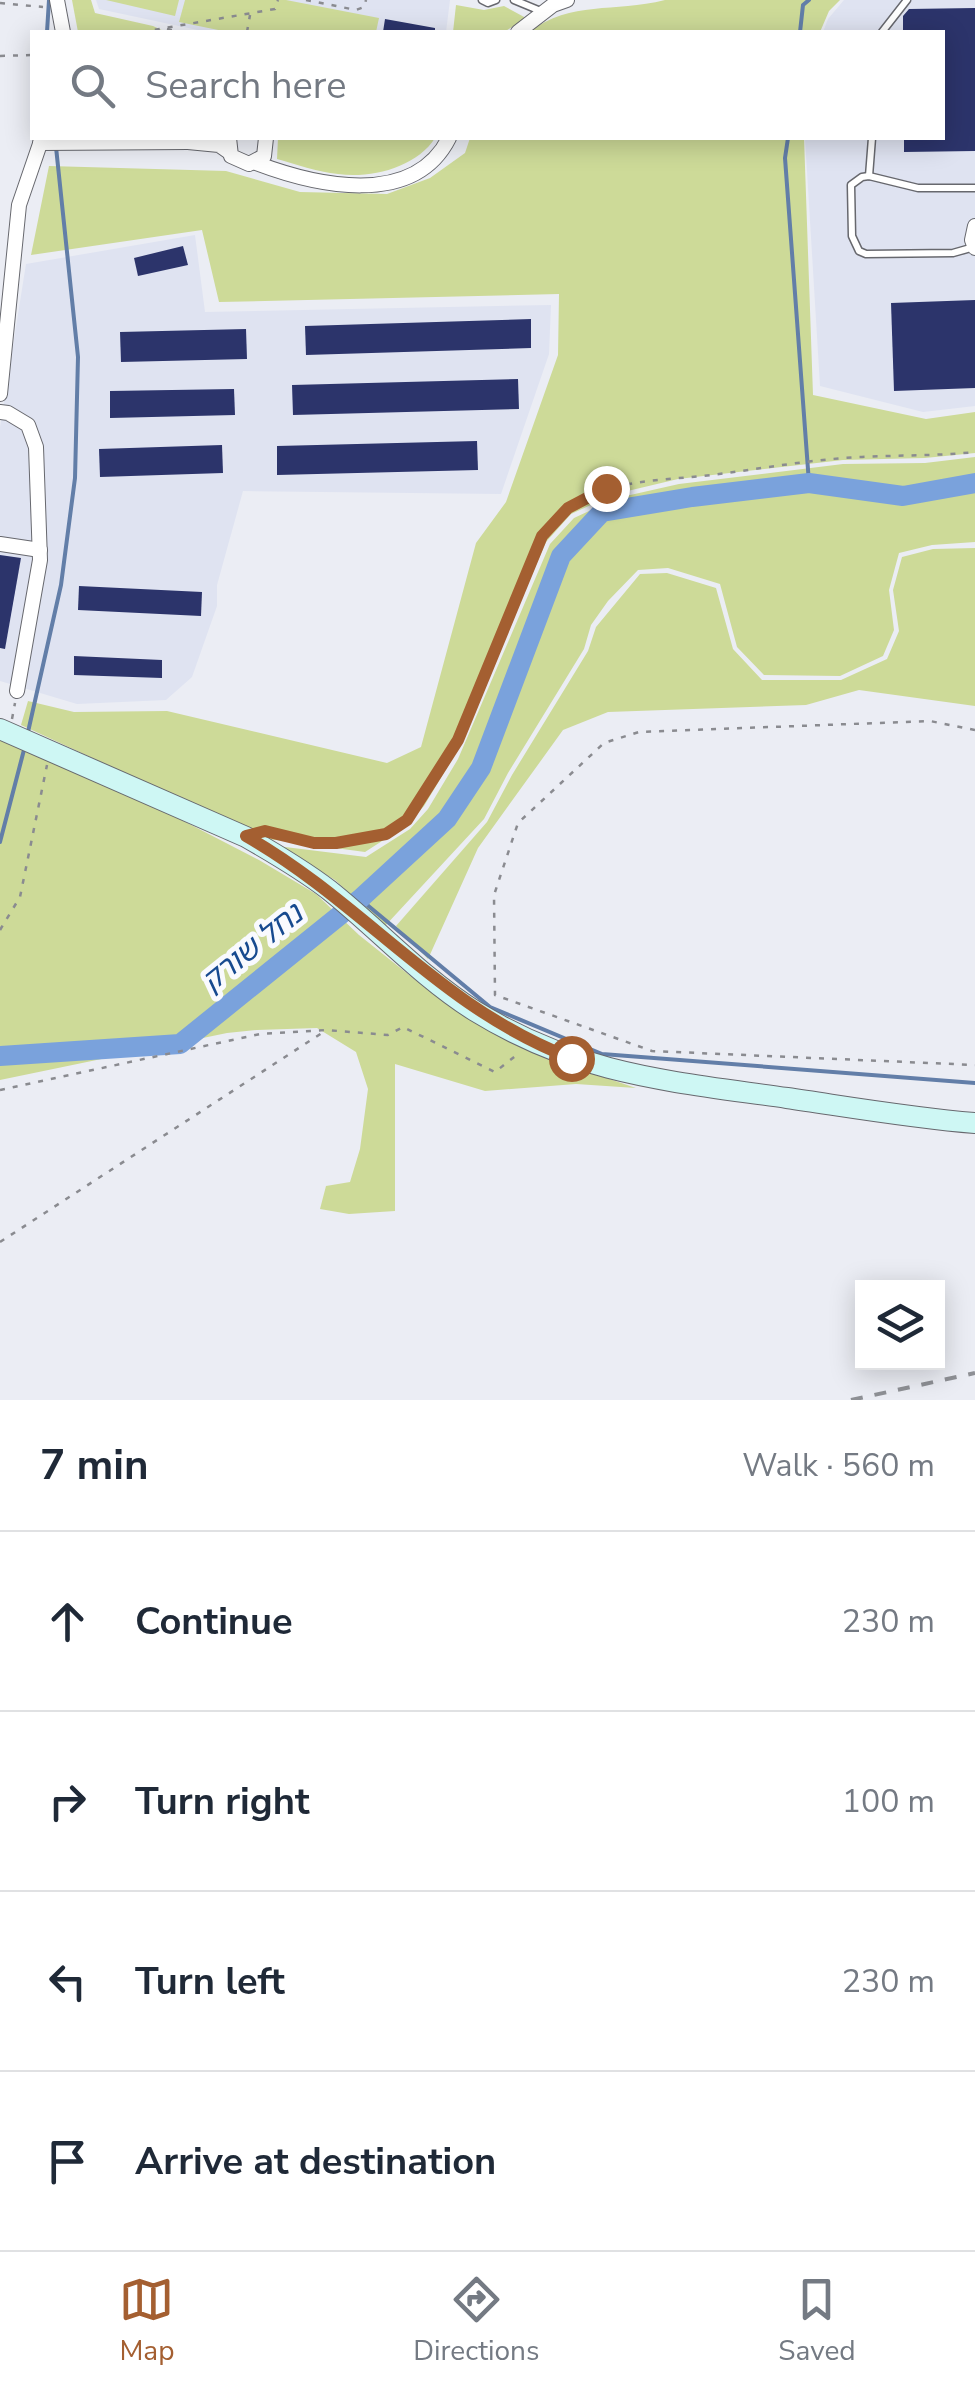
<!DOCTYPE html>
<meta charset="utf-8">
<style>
:root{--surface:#fff;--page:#f2f2f3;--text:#1f2937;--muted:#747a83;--line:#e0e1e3;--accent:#a45f31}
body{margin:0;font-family:"Nunito Sans","Noto Sans Hebrew",sans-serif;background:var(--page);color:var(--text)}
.controls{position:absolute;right:30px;bottom:30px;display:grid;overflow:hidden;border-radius:0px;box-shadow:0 5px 25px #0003}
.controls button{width:90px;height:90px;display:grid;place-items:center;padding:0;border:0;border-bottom:2px solid var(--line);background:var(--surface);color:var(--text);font:50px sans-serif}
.stop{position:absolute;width:30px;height:30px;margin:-22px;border:8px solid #a45f31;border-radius:50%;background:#fff}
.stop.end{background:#a45f31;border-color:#fff;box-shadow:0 2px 10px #0008}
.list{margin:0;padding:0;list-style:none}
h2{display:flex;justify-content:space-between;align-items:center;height:130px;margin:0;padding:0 40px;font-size:42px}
h2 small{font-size:32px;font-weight:400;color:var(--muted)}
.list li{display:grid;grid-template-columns:65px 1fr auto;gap:30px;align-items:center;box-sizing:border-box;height:180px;padding:0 40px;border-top:2px solid var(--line)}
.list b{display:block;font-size:38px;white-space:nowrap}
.list em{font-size:32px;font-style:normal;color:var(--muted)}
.icon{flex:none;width:55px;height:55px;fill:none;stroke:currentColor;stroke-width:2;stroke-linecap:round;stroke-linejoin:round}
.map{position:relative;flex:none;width:975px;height:1400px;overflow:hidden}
.search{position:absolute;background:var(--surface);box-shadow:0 5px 25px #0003;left:30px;right:30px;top:30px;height:110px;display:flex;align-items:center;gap:25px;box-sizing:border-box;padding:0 35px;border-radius:0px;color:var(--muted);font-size:38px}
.sheet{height:850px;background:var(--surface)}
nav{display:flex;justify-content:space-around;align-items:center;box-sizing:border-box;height:140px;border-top:2px solid var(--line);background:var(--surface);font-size:28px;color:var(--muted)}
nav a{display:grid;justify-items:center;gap:5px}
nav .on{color:var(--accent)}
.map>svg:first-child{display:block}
</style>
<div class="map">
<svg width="975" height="1400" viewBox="0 0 975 1400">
<rect width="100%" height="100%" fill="#ebedf4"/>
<g fill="#dfe3f1">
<path d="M96,0h354l-4,32h-239l-108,-23z"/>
<path d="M844,0h131v406l-52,6 -103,-26 -15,-248h137v-106h-119l5,-13z"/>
<path d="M195,235l10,77 346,-7 -2,49 -48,140 -258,-3 -26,94v21l-25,71 -26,23 -89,4 -77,-23v-254l26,-163z"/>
</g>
<g fill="#cdda98">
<path d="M72,0h19l4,13 58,13 13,6h-88z"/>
<path d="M106,0h73l-4,16z"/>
<path d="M185,0h101l93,18 -3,14h-148l-49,-10z"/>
<path d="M665,0h175l-11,11 -9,21h-291c43,-32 84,-19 136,-32z"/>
<path d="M456,5l28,5 20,-4 22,12 -22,14h-51z"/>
<path d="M278,138h157c-18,29 -64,41 -97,36 -21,-2 -42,-10 -61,-15z"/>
<path d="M470,138h334l9,257 113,24 49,-7v41l-50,5 -82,2 -165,19 -63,15 -44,20 -25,28 -92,214 -30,50 -17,19 -42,27 -97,-13 -247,-114 7,-24 46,11 93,-1 220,52 34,-16 55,-204 30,-41 52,-147 1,-61 -340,8 -17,-72 -171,25 18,-89 177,5 74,21 87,2 43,-16 35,-25z"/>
<path d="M975,457v85l-43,3 -33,8 -10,37 5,40 -11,26 -43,20 -76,-1 -27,-28 -17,-63 -52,-16 -30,2 -30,31 -17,24 -7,24 -76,124 -24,46 -99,107 -50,-46 -58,-34 89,11 44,-28 18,-20 30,-50 92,-215 24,-26 43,-20 62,-14 164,-20 82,-1z"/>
<path d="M975,548v158l-116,-16 -53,15 -198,7 -45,18 -85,118 -50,111 -32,-33 91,-104 25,-47 76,-124 8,-24 44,-53 27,-1 49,15 17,61 29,31h79l46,-21 12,-28 -6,-41 9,-33 31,-8z"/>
<path d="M0,736l170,78 89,46 57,34 43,41 69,55 70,43 52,26 86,29 -60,-4 -91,7 -90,-27v147l-46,3 -29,-5 6,-23 24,-4 10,-33 8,-60 -12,-37 -39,-24 -60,2 -30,3 -227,47z"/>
</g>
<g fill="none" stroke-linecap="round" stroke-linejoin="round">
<g stroke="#627ea8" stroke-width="4">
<path d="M47,32l2,-32"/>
<path d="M800,32l3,-27 6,-5"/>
<path d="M788,138l-3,20 24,325"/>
<path d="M28,732l33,-147 14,-107 3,-121 -22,-210"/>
<path d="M0,842l25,-96"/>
<path d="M360,899l130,108 112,47 373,29"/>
</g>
<path stroke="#7aa2dc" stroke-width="20" d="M0,1056l180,-12 180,-145 87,-80 34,-51 80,-212 41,-44 90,-15 117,-14 94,13 72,-13"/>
</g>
<g fill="#2c346b">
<path d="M975,8v143l-71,1v-14h38v-106h-39v-16l6,-7z"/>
<path d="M385,19l50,9v4h-52z"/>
<path d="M183,246l5,19 -50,11 -4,-18z"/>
<path d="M975,300v88l-81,3 -3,-88z"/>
<path d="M531,319v29l-225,7 -1,-29z"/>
<path d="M246,329l1,30 -126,3 -1,-30z"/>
<path d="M518,379l1,30 -226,6 -1,-30z"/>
<path d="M234,389l1,26 -125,3v-27z"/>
<path d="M477,441l1,29 -201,5v-29z"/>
<path d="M222,445l1,28 -123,4 -1,-28z"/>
<path d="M0,555l21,3 -16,91 -5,-1z"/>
<path d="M79,586l123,6 -1,24 -123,-6z"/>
<path d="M74,656l88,4v18l-88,-3z"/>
</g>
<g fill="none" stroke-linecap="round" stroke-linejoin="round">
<defs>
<g id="lane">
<path d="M482,0l6,3 8,-3"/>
<path d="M514,0l29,12"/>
<path d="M882,32l25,-32"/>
<path d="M869,176l3,-38"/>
<path d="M974,247l-21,6 -87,1 -7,-3 -7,-15 -1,-51 11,-8 7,-1 49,12h57"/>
</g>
<g id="street">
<path d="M57,0l6,32"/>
<path d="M518,32l35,-27 14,-5"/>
<path d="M200,138l-12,4 31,3 10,7"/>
<path d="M229,138l2,18 18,8 15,-8 2,-18"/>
<path d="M40,143l148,-1"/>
<path d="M256,163c58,22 157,46 193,-25"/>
<path d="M975,226l-3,14 3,8"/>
<path d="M0,394l19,-189 23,-67"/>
<path d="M0,412l8,1 20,12 8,22 4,113 -23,131"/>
<path d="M0,544l40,6"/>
</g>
<path id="secondary" d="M0,729l246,108c28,16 57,33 83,53 49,39 92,87 146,121 104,64 194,70 312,87 62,9 125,20 188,25"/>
</defs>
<use href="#lane" stroke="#67686e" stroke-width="9"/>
<use href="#street" stroke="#67686e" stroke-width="16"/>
<use href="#secondary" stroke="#67686e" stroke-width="22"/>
<g stroke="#8a8b90" stroke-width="2.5" stroke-dasharray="5 8" stroke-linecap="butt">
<path d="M306,0l50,10 8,-3 2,-7"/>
<path d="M0,3l43,4"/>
<path d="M167,29l11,3"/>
<path d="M142,32l133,-23 3,-9"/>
<path d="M247,32l3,-17"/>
<path d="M0,56l32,-1"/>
<path d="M12,719l3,-16"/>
<path d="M975,730l-45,-9 -291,11 -35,11 -86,80 -24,72 1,100 157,56 323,14"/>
<path d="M271,833c36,9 85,17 119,-2 56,-32 106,-182 131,-244 13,-30 22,-62 51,-81 43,-28 90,-25 139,-31 50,-6 100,-16 151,-18 38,-2 75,-1 113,-5"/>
<path d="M0,930l20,-33 27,-132"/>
<path d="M0,1090l260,-56 66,-4 62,5 15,-8 92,45 23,-18"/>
<path d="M0,1242l325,-211"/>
</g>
<use href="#lane" stroke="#fff" stroke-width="6"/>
<use href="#street" stroke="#fff" stroke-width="14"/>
<use href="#secondary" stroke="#cef7f4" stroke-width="20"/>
<path stroke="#8e9095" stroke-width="4" stroke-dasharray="12 12" stroke-linecap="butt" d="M851,1400l124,-27"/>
</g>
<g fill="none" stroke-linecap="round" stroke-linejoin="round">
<path stroke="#a45f31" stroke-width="12" d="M571,1058c-132,-51 -206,-154 -325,-222l19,-5 49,12h22l50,-9 21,-14 51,-80 84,-204 26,-28 38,-20"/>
</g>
<g text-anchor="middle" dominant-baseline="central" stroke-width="10" stroke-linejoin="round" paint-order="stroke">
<g font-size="30" font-style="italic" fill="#174a8f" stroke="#f9fafe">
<text transform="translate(252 948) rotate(-39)">נחל שורק</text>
</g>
</g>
</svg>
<div class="controls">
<button><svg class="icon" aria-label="layers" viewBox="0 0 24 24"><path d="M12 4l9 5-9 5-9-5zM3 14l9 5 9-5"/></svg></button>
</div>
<div class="stop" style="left:571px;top:1058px"></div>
<div class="stop end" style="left:606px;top:488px"></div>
<div class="search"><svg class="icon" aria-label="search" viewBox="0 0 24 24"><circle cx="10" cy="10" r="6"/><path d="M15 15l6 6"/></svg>Search here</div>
</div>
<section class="sheet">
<h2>7 min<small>Walk · 560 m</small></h2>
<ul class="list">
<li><svg class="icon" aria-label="ahead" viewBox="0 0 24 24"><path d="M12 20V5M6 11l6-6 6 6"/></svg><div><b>Continue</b></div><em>230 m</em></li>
<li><svg class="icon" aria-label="right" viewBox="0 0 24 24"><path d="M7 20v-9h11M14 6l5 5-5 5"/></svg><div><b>Turn right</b></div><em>100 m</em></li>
<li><svg class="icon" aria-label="left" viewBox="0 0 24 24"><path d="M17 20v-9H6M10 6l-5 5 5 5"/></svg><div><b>Turn left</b></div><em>230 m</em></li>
<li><svg class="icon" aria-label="arrive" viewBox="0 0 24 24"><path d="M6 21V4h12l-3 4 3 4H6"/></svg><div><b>Arrive at destination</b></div></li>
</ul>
</section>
<nav>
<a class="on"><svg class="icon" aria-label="map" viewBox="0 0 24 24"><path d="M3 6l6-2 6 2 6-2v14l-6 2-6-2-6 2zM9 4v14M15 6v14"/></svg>Map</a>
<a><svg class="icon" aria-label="directions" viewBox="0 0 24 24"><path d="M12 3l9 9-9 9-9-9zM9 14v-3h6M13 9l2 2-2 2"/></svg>Directions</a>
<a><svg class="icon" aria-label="saved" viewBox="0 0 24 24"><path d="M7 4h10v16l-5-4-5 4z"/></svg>Saved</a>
</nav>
